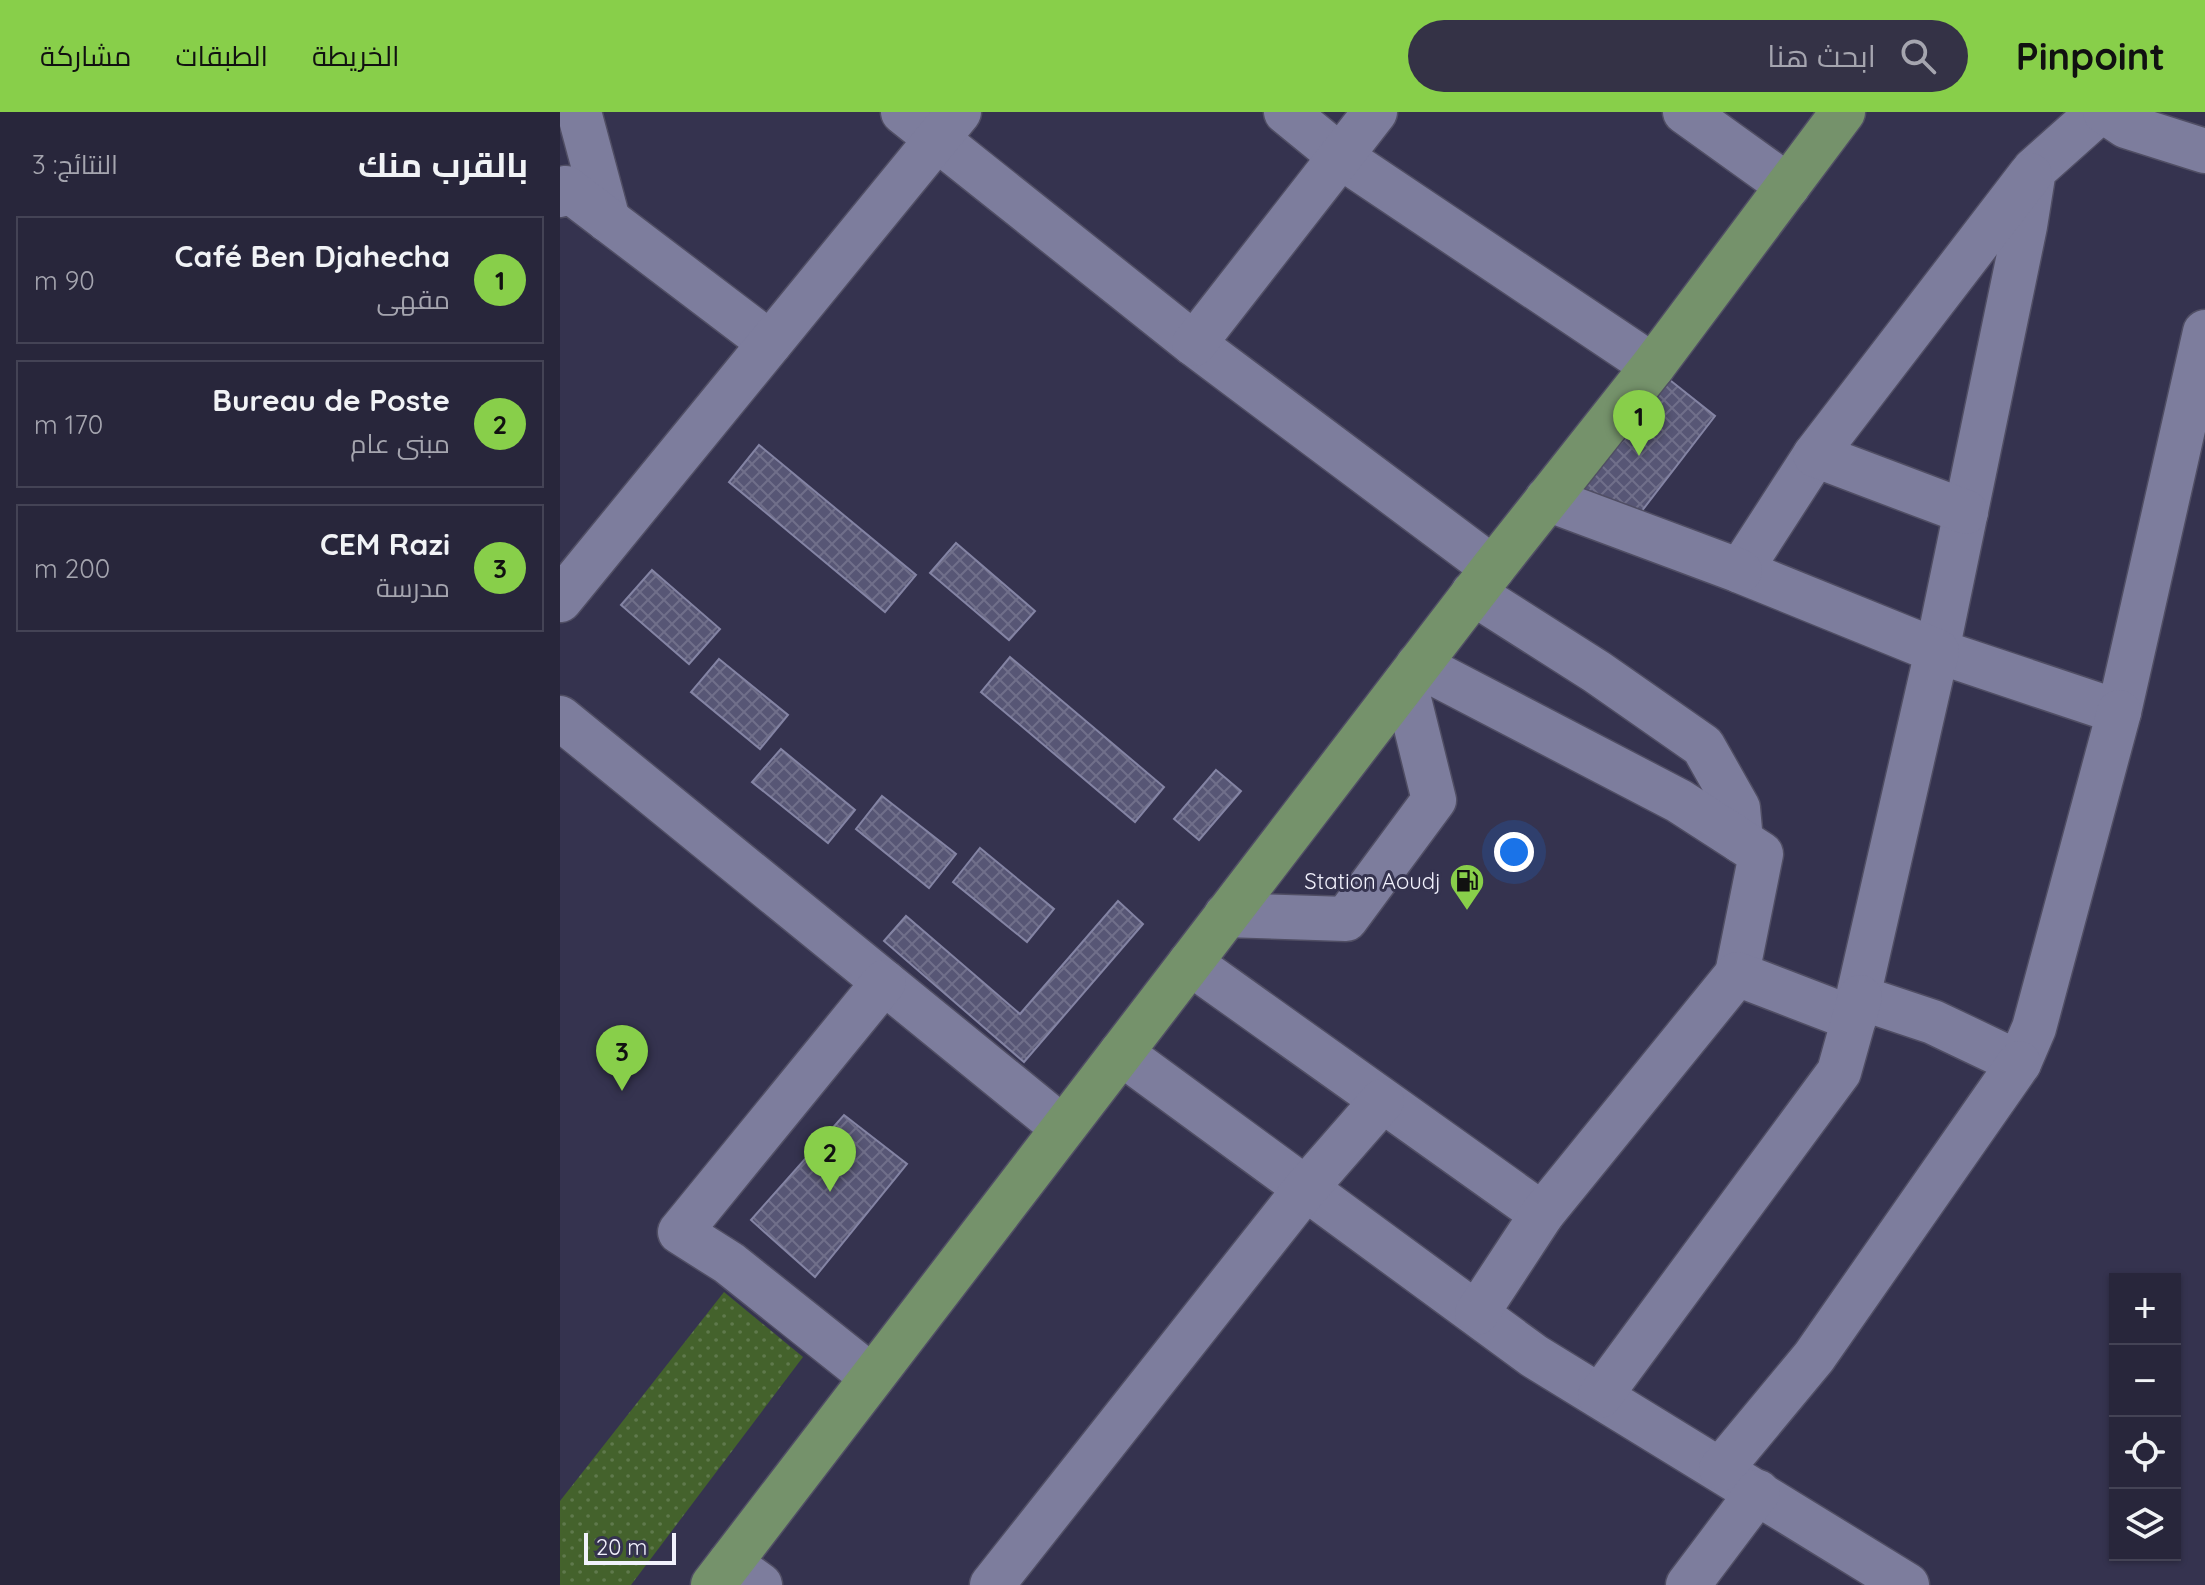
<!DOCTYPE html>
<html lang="ar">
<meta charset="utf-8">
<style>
:root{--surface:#28263b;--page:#343246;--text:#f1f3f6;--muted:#a5a5af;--line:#444355;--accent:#88cf4a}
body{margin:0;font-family:Quicksand,Cairo,sans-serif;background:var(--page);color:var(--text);direction:rtl}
.controls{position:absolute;right:24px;bottom:24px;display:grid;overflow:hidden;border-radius:0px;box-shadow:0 2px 6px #0004}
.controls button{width:72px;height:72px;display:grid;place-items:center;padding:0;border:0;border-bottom:2px solid var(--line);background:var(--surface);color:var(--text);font:40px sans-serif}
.scale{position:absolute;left:24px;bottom:20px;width:92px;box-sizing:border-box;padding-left:8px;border:4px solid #f1f1fc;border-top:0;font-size:22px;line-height:28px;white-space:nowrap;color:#f1f1fc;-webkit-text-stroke:6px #35334f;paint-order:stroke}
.you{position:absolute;left:954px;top:740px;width:28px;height:28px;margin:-20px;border:6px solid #fff;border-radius:50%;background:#1a73e8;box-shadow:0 0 0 12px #1a73e833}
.badge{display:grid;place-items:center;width:52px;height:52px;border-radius:50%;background:var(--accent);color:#111;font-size:26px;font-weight:700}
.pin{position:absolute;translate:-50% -66px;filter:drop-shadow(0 2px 4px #0008)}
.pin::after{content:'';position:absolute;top:42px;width:28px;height:24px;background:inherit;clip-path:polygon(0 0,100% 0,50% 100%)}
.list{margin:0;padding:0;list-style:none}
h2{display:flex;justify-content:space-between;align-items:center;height:104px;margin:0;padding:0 32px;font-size:34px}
h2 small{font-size:26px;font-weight:400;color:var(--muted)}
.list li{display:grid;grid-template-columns:52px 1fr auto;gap:24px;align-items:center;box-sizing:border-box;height:128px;margin:0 16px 16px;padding:0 16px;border:2px solid var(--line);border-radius:0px}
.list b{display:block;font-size:30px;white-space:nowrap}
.list p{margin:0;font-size:26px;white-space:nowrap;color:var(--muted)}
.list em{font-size:26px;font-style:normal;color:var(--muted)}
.icon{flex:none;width:44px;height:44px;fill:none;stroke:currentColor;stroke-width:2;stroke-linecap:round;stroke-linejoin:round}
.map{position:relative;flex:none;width:1645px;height:1473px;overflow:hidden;direction:ltr}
header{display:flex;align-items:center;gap:48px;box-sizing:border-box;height:112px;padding:0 40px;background:var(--accent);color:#111}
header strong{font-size:38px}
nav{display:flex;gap:44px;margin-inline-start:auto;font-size:28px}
.search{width:560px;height:72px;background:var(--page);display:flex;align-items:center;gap:20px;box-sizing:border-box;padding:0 28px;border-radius:44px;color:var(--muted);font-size:30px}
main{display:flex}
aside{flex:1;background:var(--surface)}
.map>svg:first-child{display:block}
</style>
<header>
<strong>Pinpoint</strong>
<div class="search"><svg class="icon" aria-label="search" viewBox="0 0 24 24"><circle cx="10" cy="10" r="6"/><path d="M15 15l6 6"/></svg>ابحث هنا</div>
<nav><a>الخريطة</a><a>الطبقات</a><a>مشاركة</a></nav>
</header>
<main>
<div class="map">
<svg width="1645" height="1473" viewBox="0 0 1645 1473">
<defs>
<pattern id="grass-dots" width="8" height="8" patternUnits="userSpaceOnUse" patternTransform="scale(2)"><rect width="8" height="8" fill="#44622c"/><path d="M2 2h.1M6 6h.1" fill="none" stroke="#5f794c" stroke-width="1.8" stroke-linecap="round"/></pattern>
<pattern id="building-cross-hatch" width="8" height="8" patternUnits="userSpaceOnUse" patternTransform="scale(2)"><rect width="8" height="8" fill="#575675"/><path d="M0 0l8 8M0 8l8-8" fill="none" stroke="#706f8a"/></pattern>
</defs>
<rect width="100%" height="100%" fill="#35334f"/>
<path fill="url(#grass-dots)" d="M164,1180l79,65 -172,228h-71v-84z"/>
<g fill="url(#building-cross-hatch)" stroke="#8484a4" stroke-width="2">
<path d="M1101,261l54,43 -84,109 -69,-29z"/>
<path d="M199,333l157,130 -31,37 -156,-130z"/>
<path d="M396,431l79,68 -26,29 -79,-67z"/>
<path d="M92,458l68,59 -31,35 -68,-59z"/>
<path d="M450,545l154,130 -29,35 -154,-130z"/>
<path d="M159,547l69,56 -28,34 -69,-57z"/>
<path d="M221,637l74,61 -27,33 -76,-61z"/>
<path d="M656,658l25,21 -42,49 -25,-21z"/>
<path d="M322,684l74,58 -27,34 -73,-59z"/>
<path d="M420,736l74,61 -27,33 -74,-60z"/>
<path d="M558,789l25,23 -119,138 -140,-121 22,-25 114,98z"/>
<path d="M284,1003l63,49 -92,113 -64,-57z"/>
</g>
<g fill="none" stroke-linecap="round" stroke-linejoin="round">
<defs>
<g id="minor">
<path d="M19,0l29,108"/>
<path d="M343,0l291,232 299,224"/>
<path d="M726,0l55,45 312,209"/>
<path d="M1125,0l103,74"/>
<path d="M1539,0l-65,58 -9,56 -88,425 182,61 86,-380"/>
<path d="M1545,0l21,14 79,25"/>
<path d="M0,83l6,-7 204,155"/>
<path d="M634,232l181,-232"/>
<path d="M1255,343l-75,116 197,80 -79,346 75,25 86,41 15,-35 85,-316"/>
<path d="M987,387l193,72"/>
<path d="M1406,400l-151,-57 215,-280"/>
<path d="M913,481l124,79 106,74 35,62 3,33"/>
<path d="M0,488l399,-488"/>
<path d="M858,553l261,136 82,53 -24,120"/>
<path d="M0,606l503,410"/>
<path d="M666,803l120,4 88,-119 -29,-117"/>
<path d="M630,851l352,251"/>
<path d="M561,941l413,303 373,229"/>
<path d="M917,1201l65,-99 195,-240 117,45"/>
<path d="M312,1265l-143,-114 -49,-31 204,-250"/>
<path d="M1040,1284l239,-324 21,-75"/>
<path d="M1161,1357l93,-112 205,-294"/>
<path d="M170,1451l30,22"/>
<path d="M432,1473l314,-397 76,-87"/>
<path d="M1128,1473l70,-93"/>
</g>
<path id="major" d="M153,1473l780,-1017 160,-202 190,-254"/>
</defs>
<use href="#minor" stroke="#504e64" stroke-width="47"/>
<use href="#major" stroke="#504e64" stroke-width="47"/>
<use href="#minor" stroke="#7d7d9d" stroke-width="44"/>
<use href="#major" stroke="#75926b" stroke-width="44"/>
</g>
<defs>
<symbol id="fuel-pin" viewBox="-11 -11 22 30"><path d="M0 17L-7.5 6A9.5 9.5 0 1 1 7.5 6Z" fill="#88cf4a" stroke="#35334f"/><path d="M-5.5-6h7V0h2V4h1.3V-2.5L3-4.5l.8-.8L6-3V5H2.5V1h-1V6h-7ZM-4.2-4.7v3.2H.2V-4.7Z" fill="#111"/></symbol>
</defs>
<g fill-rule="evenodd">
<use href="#fuel-pin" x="887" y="749" width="40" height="54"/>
</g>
<g text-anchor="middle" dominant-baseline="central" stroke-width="6" stroke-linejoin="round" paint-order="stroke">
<g font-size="22" fill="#f1f1fc" stroke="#35334f" text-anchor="end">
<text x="881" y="769">Station Aoudj</text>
</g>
</g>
</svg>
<div class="controls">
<button>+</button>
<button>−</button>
<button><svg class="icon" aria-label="locate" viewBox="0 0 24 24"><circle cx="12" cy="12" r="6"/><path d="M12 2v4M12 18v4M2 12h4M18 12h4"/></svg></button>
<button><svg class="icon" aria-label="layers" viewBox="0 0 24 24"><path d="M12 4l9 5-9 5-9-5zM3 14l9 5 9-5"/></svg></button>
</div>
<div class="scale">20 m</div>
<div class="you"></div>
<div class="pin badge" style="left:1079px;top:344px">1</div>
<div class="pin badge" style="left:270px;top:1080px">2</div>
<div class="pin badge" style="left:62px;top:979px">3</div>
</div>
<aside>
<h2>بالقرب منك<small>النتائج: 3</small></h2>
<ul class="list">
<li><span class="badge">1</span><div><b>Café Ben Djahecha</b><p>مقهى</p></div><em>90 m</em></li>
<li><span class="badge">2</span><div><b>Bureau de Poste</b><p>مبنى عام</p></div><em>170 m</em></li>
<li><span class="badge">3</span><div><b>CEM Razi</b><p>مدرسة</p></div><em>200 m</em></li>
</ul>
</aside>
</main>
